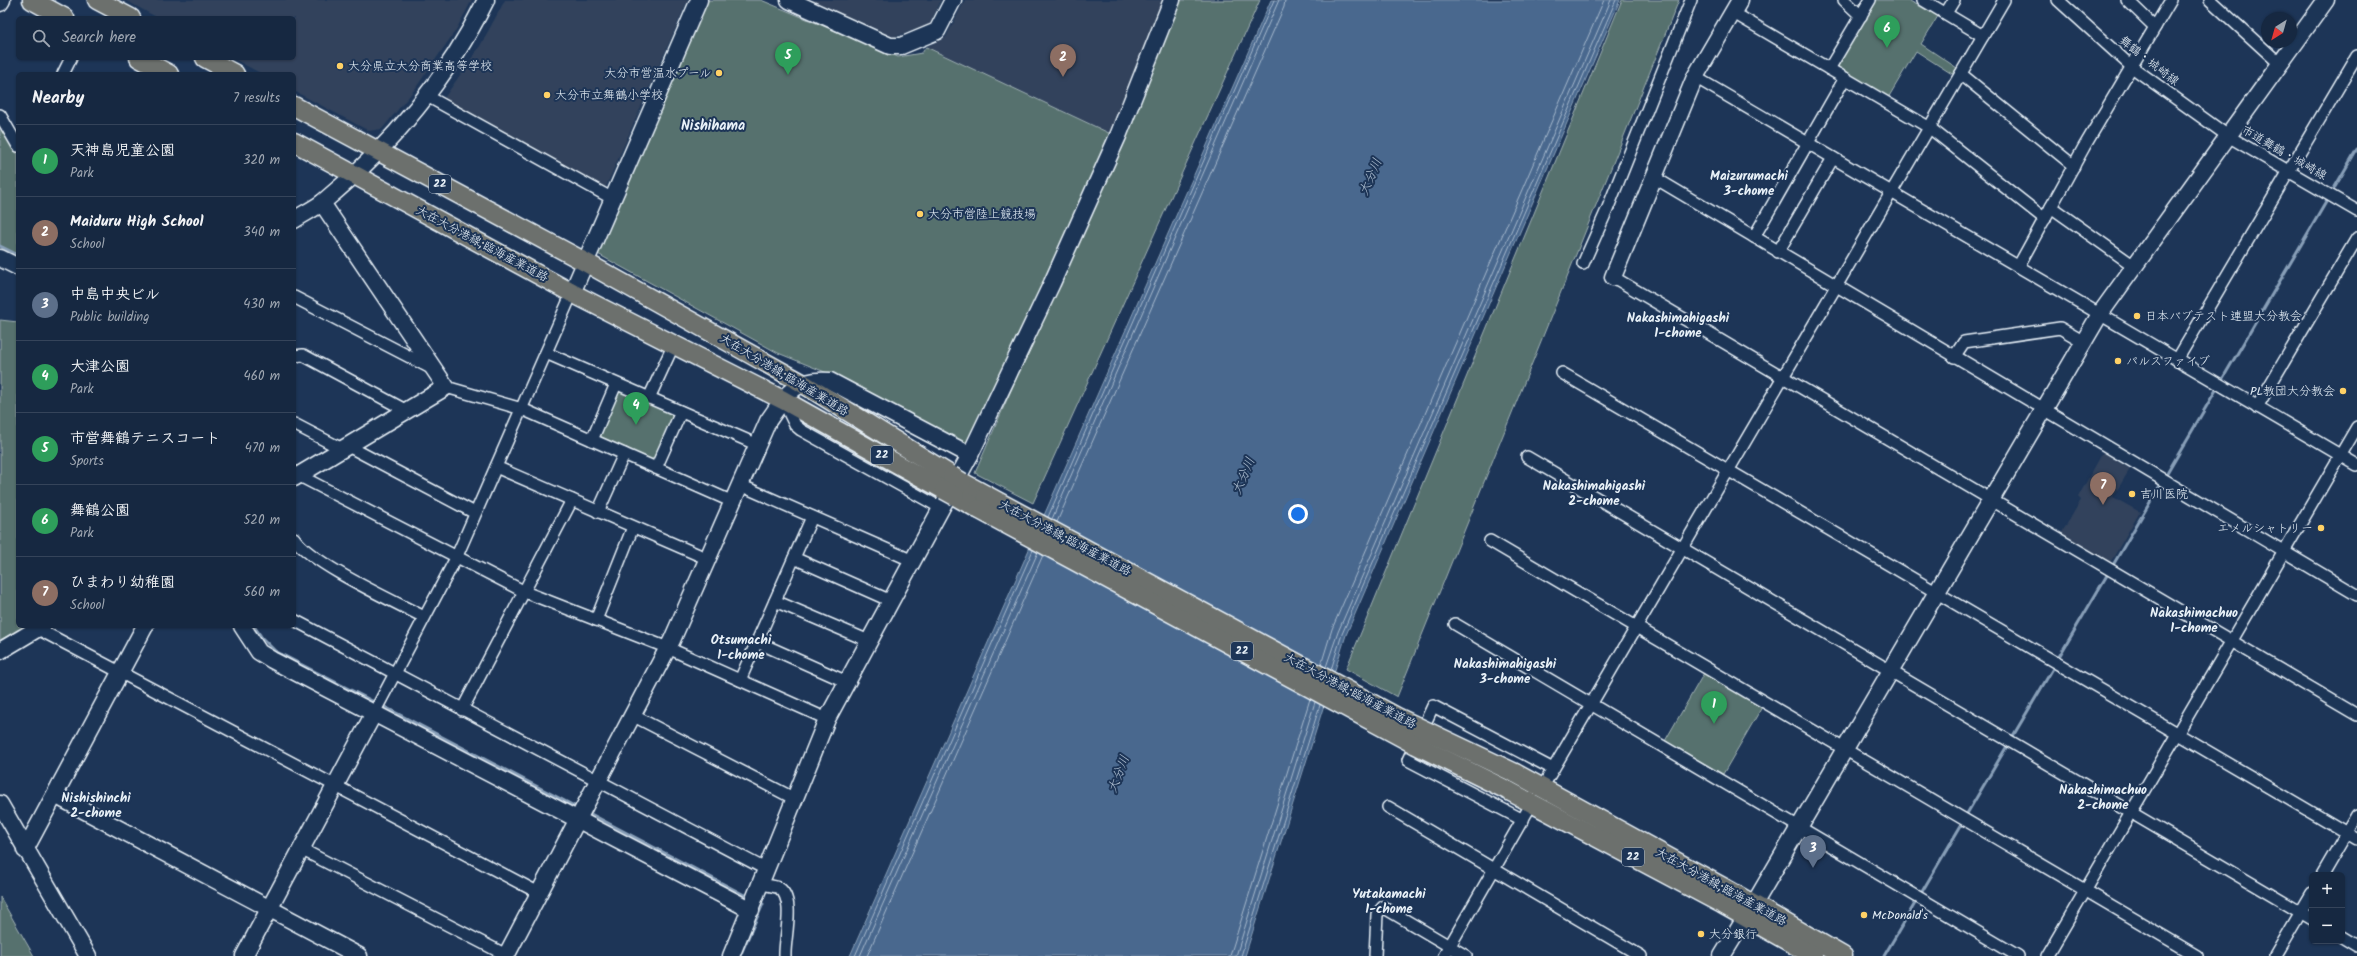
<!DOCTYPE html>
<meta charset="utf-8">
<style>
:root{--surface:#162841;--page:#23344c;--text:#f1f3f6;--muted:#9ea6b1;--line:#35445a;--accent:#8abfa5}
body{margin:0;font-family:Kalam,"Klee One",sans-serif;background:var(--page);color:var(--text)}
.controls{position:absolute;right:12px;bottom:12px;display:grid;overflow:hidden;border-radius:6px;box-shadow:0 1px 3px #0004}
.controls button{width:36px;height:36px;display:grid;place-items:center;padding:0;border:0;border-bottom:1px solid var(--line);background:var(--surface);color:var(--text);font:20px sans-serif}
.compass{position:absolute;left:2261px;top:12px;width:36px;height:36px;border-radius:50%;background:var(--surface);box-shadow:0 1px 3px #0004;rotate:217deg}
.you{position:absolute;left:1298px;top:514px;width:14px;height:14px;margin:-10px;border:3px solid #fff;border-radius:50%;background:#1a73e8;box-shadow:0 0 0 6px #1a73e833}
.badge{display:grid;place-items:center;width:26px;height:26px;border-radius:50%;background:var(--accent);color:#fff;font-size:13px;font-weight:700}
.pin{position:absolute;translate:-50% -33px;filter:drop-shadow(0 1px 2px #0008)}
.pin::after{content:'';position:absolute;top:21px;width:14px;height:12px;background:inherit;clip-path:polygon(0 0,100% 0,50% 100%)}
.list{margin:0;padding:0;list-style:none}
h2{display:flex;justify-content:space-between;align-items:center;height:52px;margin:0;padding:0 16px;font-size:17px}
h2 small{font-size:13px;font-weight:400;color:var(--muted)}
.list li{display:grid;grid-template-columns:26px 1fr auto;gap:12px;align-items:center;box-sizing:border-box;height:72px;padding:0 16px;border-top:1px solid var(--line)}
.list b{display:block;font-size:15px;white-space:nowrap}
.list p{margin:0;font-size:13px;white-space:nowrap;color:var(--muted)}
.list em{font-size:13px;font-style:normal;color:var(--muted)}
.icon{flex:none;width:22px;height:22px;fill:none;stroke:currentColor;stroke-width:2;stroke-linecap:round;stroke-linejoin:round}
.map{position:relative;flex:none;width:2357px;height:956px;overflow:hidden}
.search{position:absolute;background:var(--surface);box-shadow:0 1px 3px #0004;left:16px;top:16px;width:280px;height:44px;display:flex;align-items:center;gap:10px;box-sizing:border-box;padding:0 14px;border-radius:6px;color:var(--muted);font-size:15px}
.panel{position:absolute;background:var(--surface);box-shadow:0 1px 3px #0004;left:16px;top:72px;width:280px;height:556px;border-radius:6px}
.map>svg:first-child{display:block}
</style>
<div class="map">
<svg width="2357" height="956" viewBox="0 0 2357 956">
<rect width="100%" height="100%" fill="#1d3557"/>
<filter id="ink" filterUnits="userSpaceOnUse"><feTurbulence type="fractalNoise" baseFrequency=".025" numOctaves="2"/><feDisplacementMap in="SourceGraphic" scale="8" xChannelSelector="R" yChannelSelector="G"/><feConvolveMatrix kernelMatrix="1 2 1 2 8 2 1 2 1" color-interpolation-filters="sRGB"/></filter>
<g filter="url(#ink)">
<g fill="#30425c">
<path d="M125,0h347l-16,30 -41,59 -33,40 -13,2 -75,-40v-17h-32l-30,-16h62v-40h-136z"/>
<path d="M505,0h183l-83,189 -163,-88 38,-55z"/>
<path d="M809,0h132l-11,25 -36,12z"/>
<path d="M965,0h200l-54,134 -185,-87 20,-10z"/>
<path d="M2103,452l27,17 -17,28 27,15 -30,51 -49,-29 20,-34 -3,-3z"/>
</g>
<g fill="#57716e" stroke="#a0b1b3">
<path d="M707,0h54l137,57 24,-4 4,-6 185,87 -74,168 -72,144 -140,-74 -47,-19 -182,-100z"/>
<path d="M1181,0h79l-227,503 -58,-30z"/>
<path d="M1622,0h57l-282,697 -51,-28z"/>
<path d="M1875,0h33l30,16 -17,28 36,24 -5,6 -36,-23 -28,47 -50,-30v-4z"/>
<path d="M0,123l18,32v102l-18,-10z"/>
<path d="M0,320l18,2v304h7l-25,14z"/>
<path d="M621,389l52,22 1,4 -19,46 -4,1 -52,-22 -2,-5 20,-44z"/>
<path d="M1704,673l58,34 -39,67 -58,-33z"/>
<path d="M0,897l34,59h-34z"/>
</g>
<path fill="#48688e" stroke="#889fb8" d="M1271,0h349l-274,635 -101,321h-395z"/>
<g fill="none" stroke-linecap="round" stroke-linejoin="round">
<g stroke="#a8bace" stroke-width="1">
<path d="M1048,517l226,-517"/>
<path d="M1052,519l227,-519"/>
<path d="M1057,522l227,-515 1,-7"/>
<path d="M1321,665l11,-36 272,-629"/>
<path d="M1326,667l12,-35 273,-632"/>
<path d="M1331,670l11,-36 274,-634"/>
<path d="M855,956l178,-406"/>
<path d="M860,956l178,-404"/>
<path d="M867,956l176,-401"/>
<path d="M1230,956l80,-257"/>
<path d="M1236,956l79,-254"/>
<path d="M1241,956l79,-251"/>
</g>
<g stroke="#889fb8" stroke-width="3">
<path d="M2332,192l25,-43"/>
<path d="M0,246l18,9"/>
<path d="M2165,477l164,-280"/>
<path d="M254,626l8,12 13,13 101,52"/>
<path d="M2057,660l105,-178"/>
<path d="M381,705l197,103"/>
<path d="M587,812l163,86"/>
<path d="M1965,817l90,-152"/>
<path d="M1920,895l43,-73"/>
<path d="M740,956l23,-52 -4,-2"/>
<path d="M1884,956l33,-56"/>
</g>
<defs>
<g id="street">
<path d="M1844,0l17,16"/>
<path d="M1923,0l60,36"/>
<path d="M2058,0l74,67 96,69 129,75"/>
<path d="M2127,0l28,27"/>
<path d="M2210,0l70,64"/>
<path d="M1732,12l198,116 115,91"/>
<path d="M1946,13l8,-13"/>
<path d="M1829,69l41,-69"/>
<path d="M63,74l8,-16"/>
<path d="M1961,74l113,92"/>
<path d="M1695,77l662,388"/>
<path d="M427,96l186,103"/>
<path d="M0,115l18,31"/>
<path d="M1655,178l702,417"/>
<path d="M2051,207l83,59"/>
<path d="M1754,237l91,-159"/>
<path d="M1778,252l55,-94"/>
<path d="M1583,264l24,-54 84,-210"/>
<path d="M2018,267l66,-120 87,-147"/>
<path d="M1613,277l744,438"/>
<path d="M294,297l137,71"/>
<path d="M546,353l212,92"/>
<path d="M294,356l9,-1 104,56"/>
<path d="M1954,357l10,-15 96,-14 24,14"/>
<path d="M2177,360l180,-304"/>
<path d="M1562,373l795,466"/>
<path d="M446,387l76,22 211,93"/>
<path d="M649,398l24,-52"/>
<path d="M783,400l12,25 6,5 140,78"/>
<path d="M2257,407l100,-169"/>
<path d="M294,424l48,25"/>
<path d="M592,440l24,-56"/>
<path d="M348,446l127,67"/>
<path d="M1527,457l785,462"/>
<path d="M496,467l212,92"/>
<path d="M656,468l25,-56"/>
<path d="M294,473l231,119 143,56 159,71"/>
<path d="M740,485l173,76"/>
<path d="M598,512l26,-58"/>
<path d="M294,538c16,25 99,63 130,79"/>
<path d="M1490,541l707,415"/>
<path d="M794,558l97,43"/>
<path d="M775,601l94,40"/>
<path d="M294,620l473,250"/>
<path d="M596,620l37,-93"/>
<path d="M1455,624l563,332"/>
<path d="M38,629l501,264"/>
<path d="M757,642l90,40"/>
<path d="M740,680l72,-163"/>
<path d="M462,710l110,-210"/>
<path d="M374,713l82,-155 116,-265"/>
<path d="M632,715l163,84"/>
<path d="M1542,788l462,-788"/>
<path d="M1388,807l253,149"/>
<path d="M1523,820l-115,-60 25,-54 120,63"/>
<path d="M301,849l205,106"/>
<path d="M2322,875l35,-60"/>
<path d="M761,884c5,1 14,2 18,4 17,11 5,51 6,68"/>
<path d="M2342,937l15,9"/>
<path d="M1375,956l2,-42 6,-7 83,49"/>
<path d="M1444,956l88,-153"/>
<path d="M2047,956l310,-529"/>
<path d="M2275,956l37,-63"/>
</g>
<g id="secondary">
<path d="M789,0l101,46h11l36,-15 16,-31"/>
<path d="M0,3l2,-3"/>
<path d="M294,220c9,-6 20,-11 29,-18 68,-56 124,-123 163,-202"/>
<path d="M0,258l18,9"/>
<path d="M1613,277l82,-200 45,-77"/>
<path d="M572,293l127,-293"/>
<path d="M294,478l152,-91 -124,-184"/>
<path d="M242,626l17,26 13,8 479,250"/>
<path d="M0,651l42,-25"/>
<path d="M55,795l304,161"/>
<path d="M0,804l88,152"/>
<path d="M25,850l120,-224"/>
<path d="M244,956l130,-243"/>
<path d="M506,956l166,-316 96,-219c19,-27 26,-43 62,-40l140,74"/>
<path d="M731,956l96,-237 143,-264 82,-172 66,-147 54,-136"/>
<path d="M1722,956l32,-52 346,-590 226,-314"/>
</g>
<g id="primary">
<path d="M32,0l33,18"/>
<path d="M97,0l34,18"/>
<path d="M139,58l30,16"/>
<path d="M205,58l30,16"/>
<path d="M294,106l291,156 217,121 150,93"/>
<path d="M294,142l278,151 211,107 161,90"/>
<path d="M962,482l24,13"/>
<path d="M955,496l23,13"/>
<path d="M1515,773l215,118 113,65"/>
<path d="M1507,790l215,114 92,52"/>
</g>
</defs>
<use href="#street" stroke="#e8f1f8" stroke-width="14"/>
<use href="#secondary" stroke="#e8f1f8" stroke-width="19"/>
<use href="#primary" stroke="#e8f1f8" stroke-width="21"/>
<use href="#street" stroke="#1d3557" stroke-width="11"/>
<use href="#secondary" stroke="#1d3557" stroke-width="16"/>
<use href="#primary" stroke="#6c706d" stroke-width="18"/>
<defs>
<g id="primary-bridge">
<path d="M952,476l10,6"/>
<path d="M944,490l11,6"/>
<path d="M986,495l411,222 118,56"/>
<path d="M978,509l438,236 91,45"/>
</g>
</defs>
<use href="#primary-bridge" stroke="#e8f1f8" stroke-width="21" stroke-linecap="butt"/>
<use href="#primary-bridge" stroke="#6c706d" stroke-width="18"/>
</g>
</g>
<g fill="#ffd166" stroke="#1d3557" stroke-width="1.5">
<circle cx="340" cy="66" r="4"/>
<circle cx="719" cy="73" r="4"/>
<circle cx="547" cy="95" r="4"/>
<circle cx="920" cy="214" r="4"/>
<circle cx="2137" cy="316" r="4"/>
<circle cx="2118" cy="361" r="4"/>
<circle cx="2343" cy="391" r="4"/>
<circle cx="2132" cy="494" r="4"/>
<circle cx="2321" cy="528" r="4"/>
<circle cx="1864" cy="915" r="4"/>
<circle cx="1701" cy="934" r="4"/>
</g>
<g text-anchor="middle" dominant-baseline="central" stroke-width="4" stroke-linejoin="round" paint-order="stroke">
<g fill="#1d3557" stroke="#abb9c8" stroke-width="1">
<rect x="429" y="175" width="22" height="18" rx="3"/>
<rect x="871" y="446" width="22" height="18" rx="3"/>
<rect x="1231" y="642" width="22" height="18" rx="3"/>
<rect x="1622" y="848" width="22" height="18" rx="3"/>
</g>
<g font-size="11" font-weight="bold" fill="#e8f1f8">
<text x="440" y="184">22</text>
<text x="882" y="455">22</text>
<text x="1242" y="651">22</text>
<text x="1633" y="857">22</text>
</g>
<g font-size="12" fill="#e8f1f8" stroke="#1d3557">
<text transform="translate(2149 61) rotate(38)">舞鶴・城崎線</text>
<text transform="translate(2284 153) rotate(30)">市道舞鶴・城崎線</text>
<text transform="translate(482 244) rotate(28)">大在大分港線;臨海産業道路</text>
<text transform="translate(784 375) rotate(31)">大在大分港線;臨海産業道路</text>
<text transform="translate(1065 538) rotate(28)">大在大分港線;臨海産業道路</text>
<text transform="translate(1350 691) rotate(28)">大在大分港線;臨海産業道路</text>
<text transform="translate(1721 887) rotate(29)">大在大分港線;臨海産業道路</text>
</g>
<g font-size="12" fill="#e8f1f8" stroke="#1d3557" text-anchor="start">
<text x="348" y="66">大分県立大分商業高等学校</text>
<text x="711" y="73" text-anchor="end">大分市営温水プール</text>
<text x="555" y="95">大分市立舞鶴小学校</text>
<text x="928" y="214">大分市営陸上競技場</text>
<text x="2145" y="316">日本バブテスト連盟大分教会</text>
<text x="2126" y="361">パルスファイブ</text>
<text x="2335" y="391" text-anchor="end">PL教団大分教会</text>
<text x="2140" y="494">吉川医院</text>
<text x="2313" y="528" text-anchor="end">エメルシャトリー</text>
<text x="1872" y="915">McDonald's</text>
<text x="1709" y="934">大分銀行</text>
</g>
<g font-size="13" font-weight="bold" fill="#e8f1f8" stroke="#1d3557">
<text x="1749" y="176">Maizurumachi<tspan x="1749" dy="15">3-chome</tspan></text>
<text x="1678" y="318">Nakashimahigashi<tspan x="1678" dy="15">1-chome</tspan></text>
<text x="1594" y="486">Nakashimahigashi<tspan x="1594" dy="15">2-chome</tspan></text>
<text x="2194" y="613">Nakashimachuo<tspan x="2194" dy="15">1-chome</tspan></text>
<text x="741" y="640">Otsumachi<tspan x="741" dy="15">1-chome</tspan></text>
<text x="1505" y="664">Nakashimahigashi<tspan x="1505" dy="15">3-chome</tspan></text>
<text x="2103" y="790">Nakashimachuo<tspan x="2103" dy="15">2-chome</tspan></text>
<text x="96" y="798">Nishishinchi<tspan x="96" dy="15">2-chome</tspan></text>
<text x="1389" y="894">Yutakamachi<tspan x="1389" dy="15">1-chome</tspan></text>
</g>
<g font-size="13" font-style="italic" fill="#b0c1d3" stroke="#1d3557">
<text transform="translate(1371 177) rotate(-67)">大分川</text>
<text transform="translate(1244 476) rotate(-67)">大分川</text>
<text transform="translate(1119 774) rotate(-69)">大分川</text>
</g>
<g font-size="14" font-weight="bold" fill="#e8f1f8" stroke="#1d3557">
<text x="713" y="126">Nishihama</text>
</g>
</g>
</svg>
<div class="controls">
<button>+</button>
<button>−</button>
</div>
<svg class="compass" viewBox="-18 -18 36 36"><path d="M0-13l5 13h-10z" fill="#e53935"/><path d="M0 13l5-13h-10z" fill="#9ea6b1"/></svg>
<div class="you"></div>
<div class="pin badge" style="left:1714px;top:724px;background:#2e9e5b">1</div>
<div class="pin badge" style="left:1063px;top:77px;background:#8d6e63">2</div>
<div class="pin badge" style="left:1813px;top:868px;background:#5c6f8a">3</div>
<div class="pin badge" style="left:636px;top:425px;background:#2e9e5b">4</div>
<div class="pin badge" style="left:788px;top:75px;background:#2e9e5b">5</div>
<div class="pin badge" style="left:1887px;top:48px;background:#2e9e5b">6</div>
<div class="pin badge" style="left:2103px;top:505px;background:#8d6e63">7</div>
<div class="search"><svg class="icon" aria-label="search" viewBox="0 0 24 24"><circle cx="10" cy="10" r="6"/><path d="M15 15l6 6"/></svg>Search here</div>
<section class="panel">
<h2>Nearby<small>7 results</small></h2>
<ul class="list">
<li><span class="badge" style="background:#2e9e5b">1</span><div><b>天神島児童公園</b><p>Park</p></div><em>320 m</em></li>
<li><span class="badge" style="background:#8d6e63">2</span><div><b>Maiduru High School</b><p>School</p></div><em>340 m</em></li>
<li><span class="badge" style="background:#5c6f8a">3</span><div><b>中島中央ビル</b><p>Public building</p></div><em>430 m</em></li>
<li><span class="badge" style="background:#2e9e5b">4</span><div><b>大津公園</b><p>Park</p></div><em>460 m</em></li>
<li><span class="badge" style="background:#2e9e5b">5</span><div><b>市営舞鶴テニスコート</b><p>Sports</p></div><em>470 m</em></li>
<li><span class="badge" style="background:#2e9e5b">6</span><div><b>舞鶴公園</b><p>Park</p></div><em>520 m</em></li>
<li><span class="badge" style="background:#8d6e63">7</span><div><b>ひまわり幼稚園</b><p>School</p></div><em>560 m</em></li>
</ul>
</section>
</div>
